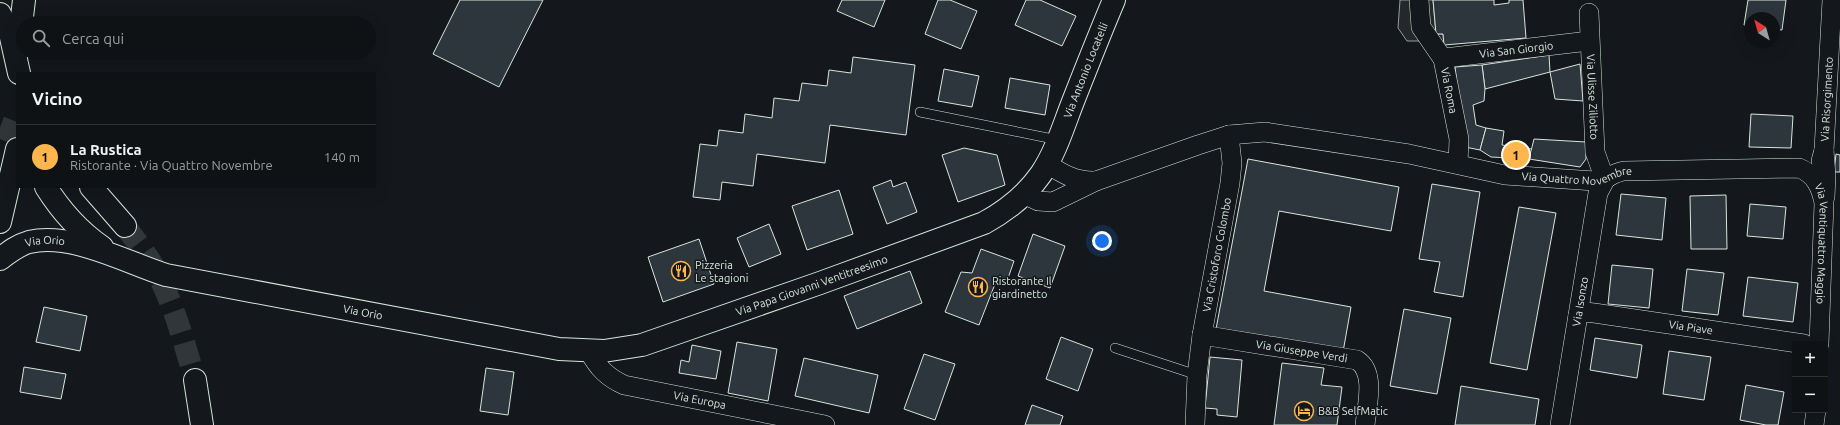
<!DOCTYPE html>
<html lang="it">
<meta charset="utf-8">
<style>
:root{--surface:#0f1215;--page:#181b1e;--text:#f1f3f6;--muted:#9b9ea0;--line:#2f3234;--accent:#ffb74d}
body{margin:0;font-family:Ubuntu,sans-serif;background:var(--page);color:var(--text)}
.controls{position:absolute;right:12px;bottom:12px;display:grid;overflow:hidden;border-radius:0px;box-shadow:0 4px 16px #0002}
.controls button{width:36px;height:36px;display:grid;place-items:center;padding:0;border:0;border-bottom:1px solid var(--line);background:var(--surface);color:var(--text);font:20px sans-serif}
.compass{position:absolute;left:1744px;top:12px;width:36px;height:36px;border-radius:50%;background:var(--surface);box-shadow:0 4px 16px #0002;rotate:323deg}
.you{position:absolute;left:1102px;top:241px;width:14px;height:14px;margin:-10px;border:3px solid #fff;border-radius:50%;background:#1a73e8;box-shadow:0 0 0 6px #1a73e833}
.badge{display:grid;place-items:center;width:26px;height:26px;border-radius:50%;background:var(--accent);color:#111;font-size:13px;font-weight:700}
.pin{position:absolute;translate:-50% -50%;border:2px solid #fff;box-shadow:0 1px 4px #0006}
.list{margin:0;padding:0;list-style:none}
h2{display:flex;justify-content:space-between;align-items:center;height:52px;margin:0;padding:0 16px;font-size:17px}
h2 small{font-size:13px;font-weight:400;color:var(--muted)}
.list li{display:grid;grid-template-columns:26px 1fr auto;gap:12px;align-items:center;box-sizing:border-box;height:64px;padding:0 16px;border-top:1px solid var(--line)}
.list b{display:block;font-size:15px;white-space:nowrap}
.list p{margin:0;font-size:13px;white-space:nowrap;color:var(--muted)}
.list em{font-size:13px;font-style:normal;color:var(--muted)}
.icon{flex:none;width:22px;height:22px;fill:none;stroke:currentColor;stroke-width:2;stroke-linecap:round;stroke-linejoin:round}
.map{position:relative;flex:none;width:1840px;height:425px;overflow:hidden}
.search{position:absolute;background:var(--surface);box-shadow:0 4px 16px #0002;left:16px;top:16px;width:360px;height:44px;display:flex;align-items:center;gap:10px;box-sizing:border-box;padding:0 14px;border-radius:22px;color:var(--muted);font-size:15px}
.panel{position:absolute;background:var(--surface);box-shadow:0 4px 16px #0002;left:16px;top:72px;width:360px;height:116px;border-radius:0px}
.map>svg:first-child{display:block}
</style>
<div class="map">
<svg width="1840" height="425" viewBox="0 0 1840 425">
<rect width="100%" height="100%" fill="#14181c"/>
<path fill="#24282b" stroke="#939e99" d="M1400,0h33l3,34h7l2,24 -23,-17h-15l-9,-13z"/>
<g fill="#2c363c" stroke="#d8e6dc">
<path d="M460,0h83l-44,87 -66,-33z"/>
<path d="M842,0h43l-11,27 -37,-16z"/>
<path d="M938,0h12l27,11 -16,38 -36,-15z"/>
<path d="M1026,0h14l36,16 -14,30 -47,-21z"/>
<path d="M1433,0h61v5l15,-2v-3h14l3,38 -82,7 -1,-11h-7z"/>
<path d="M1748,0h38l-4,30 -8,-1v-11h-24v8l-6,-1z"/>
<path d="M1549,55l1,17 -65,17 -3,-24z"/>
<path d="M853,57l62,8 -9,70 -76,-10 -5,38 -68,-9 -4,32 -31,-4 -2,18 -27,-3 7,-53 17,2 2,-16 24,3 2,-19 27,4 2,-20 25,3 3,-18 25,3 2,-16 22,3z"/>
<path d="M1580,64l3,37 -28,-2 -5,-27z"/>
<path d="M1482,65l3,24 -1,12 -11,4 3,20 10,3 -6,22 -15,-3 -10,-80z"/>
<path d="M944,69l35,7 -7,31 -34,-6z"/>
<path d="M1010,78l40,7 -5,30 -40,-7z"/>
<path d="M1751,114l42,2 -2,32 -42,-1z"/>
<path d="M1486,128l18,3 -2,14 30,4 -3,10 -38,-2 -11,-7z"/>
<path d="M1534,139l52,3v17l-6,8 -51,-8z"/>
<path d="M964,148l33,7 8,30 -47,17 -16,-47z"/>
<path d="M1836,154l4,1v17h-6z"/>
<path d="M1248,159l151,28 -8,44 -112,-20 -15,80 87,16 -8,45 -127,-23z"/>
<path d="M891,180l2,7 13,-5 11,30 -30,12 -14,-37z"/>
<path d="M1432,184l48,8 -17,105 -29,-5 6,-30 -21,-3z"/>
<path d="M839,190l14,44 -46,16 -15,-44z"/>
<path d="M1621,194l45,4 -4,42 -46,-5z"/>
<path d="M1726,195l1,54h-36l-1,-53z"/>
<path d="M1750,204l36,3 -3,32 -36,-3z"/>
<path d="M1519,207l37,6 -29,157 -37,-7z"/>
<path d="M769,224l12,30 -32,13 -12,-29z"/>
<path d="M1033,234l32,12 -15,42 -32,-12z"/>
<path d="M699,239l15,45 -51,18 -15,-45z"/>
<path d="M981,249l33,12 -8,23h-11l-16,41 -34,-13 16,-40 11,1z"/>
<path d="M1612,265l41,4 -4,39 -41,-4z"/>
<path d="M1687,269l37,4 -6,42 -36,-4z"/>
<path d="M910,271l12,32 -65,26 -13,-33z"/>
<path d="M1748,277l50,6 -5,39 -50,-6z"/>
<path d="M44,307l43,9 -7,35 -44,-9z"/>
<path d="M1404,309l47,9 -14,76 -47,-8z"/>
<path d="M1061,337l32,12 -15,42 -32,-12z"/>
<path d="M1595,338l47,7 -5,33 -47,-8z"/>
<path d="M737,342l40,7 -9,52 -40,-8z"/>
<path d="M692,345l29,6 -5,28 -37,-6 2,-13 8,2z"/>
<path d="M1669,351l42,6 -7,43 -41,-6z"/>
<path d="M924,354l31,10 -20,56 -31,-11z"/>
<path d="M1210,357l32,3 -5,57 -20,-2v-6l-12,-1z"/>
<path d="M804,358l74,17 -9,38 -74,-17z"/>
<path d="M1282,363l42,5 -3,17 21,2 -5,38h-63z"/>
<path d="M24,367l42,7 -5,25 -41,-7z"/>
<path d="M486,368l28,4 -6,43 -28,-4z"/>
<path d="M1746,385l38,7 -6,33h-12l-26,-5z"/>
<path d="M1461,386l78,13 -4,26h-80z"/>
<path d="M1032,405l31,11 -3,9h-35z"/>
</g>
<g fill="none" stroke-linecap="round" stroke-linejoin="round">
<g stroke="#313739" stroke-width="22" stroke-dasharray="22 11" stroke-linecap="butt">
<path d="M0,127l17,7"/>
<path d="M125,226c10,14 22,28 30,43 19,35 29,73 40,111"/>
</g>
<defs>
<g id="lane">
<path d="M920,112l138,28"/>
<path d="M1115,348l82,27"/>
</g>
<g id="street">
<path id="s1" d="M1419,0l2,27 22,32 16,80 -1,25"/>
<path id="s2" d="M1589,13l6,139 10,28"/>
<path id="s3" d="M1443,59l2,-1 144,-17"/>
<path id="s4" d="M1824,150l8,-150"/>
<path d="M1821,161l3,-11 2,26 -1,21"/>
<path d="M1047,164c16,10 29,18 49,17"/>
<path id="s5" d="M1023,194l15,7 15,1 43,-21 102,-36 31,-10 36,-3 144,22 96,21 90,6c12,-1 17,-8 29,-10l175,-3c16,6 22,19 25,35l-5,141"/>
<path id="s6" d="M1578,316l7,-4 9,1 210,31"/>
<path id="s7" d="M1202,335l155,25c19,12 10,45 8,65"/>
<path id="s8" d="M589,351c9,17 18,26 35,34l201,40"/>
<path id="s9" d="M1195,425l2,-50 5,-40 28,-152 2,-20 -3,-28"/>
<path id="s10" d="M1560,425l38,-232 7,-13"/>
<path d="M1814,425l2,-15"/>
</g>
<g id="secondary">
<path d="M46,187c15,24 33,44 56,60"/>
<path id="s11" d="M0,259c9,-7 18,-14 29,-17 43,-10 96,20 137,33l393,74 45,2 38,-6 178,-62 164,-60c22,-12 43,-29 57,-49 15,-22 23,-50 33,-75 13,-33 26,-66 40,-99"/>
</g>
<g id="highway">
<path d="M0,14l10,19 9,40"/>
<path d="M18,51l6,-51"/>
<path d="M91,187l34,39"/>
<path d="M0,222l17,-73"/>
<path d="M195,380l7,45"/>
</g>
</defs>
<use href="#lane" stroke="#d8e6dc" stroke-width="10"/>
<use href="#street" stroke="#d8e6dc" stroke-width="20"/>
<use href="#secondary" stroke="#d8e6dc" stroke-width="24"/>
<use href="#highway" stroke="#d8e6dc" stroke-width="24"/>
<use href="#lane" stroke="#14181c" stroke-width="9"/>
<use href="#street" stroke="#14181c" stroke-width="19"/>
<use href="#secondary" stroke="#14181c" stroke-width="22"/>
<use href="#highway" stroke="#14181c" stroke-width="22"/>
</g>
<defs>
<symbol id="restaurant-ring" viewBox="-11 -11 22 22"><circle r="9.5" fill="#14181c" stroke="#ffb74d" stroke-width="1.5"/><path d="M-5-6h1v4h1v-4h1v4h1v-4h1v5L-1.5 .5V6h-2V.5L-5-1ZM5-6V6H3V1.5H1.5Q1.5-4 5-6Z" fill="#ffb74d"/></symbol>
<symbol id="hotel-ring" viewBox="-11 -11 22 22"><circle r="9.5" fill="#14181c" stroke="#ffb74d" stroke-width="1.5"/><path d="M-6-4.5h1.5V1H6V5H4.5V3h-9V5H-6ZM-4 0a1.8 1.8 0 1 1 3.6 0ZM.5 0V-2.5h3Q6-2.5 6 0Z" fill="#ffb74d"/></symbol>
</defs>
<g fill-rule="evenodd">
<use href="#restaurant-ring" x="670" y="260" width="22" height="22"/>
<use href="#restaurant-ring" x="967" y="276" width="22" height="22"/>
<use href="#hotel-ring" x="1293" y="400" width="22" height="22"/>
</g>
<g text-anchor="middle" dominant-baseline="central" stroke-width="3" stroke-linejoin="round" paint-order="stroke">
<g font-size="11" fill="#d8e6dc" stroke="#14181c">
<text stroke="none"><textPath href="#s3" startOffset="74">Via San Giorgio</textPath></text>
<text stroke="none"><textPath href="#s11" startOffset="1212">Via Antonio Locatelli</textPath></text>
<text stroke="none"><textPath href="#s1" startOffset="98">Via Roma</textPath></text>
<text stroke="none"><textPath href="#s2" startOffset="84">Via Ulisse Ziliotto</textPath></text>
<text stroke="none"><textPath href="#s4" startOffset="51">Via Risorgimento</textPath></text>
<text stroke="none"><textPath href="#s5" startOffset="573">Via Quattro Novembre</textPath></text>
<text stroke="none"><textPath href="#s11" startOffset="50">Via Orio</textPath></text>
<text stroke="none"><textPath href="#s5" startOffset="882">Via Ventiquattro Maggio</textPath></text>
<text stroke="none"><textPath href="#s9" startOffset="172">Via Cristoforo Colombo</textPath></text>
<text stroke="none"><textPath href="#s11" startOffset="840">Via Papa Giovanni Ventitreesimo</textPath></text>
<text stroke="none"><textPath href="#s10" startOffset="125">Via Isonzo</textPath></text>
<text stroke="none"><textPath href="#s11" startOffset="377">Via Orio</textPath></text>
<text stroke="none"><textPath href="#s6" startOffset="115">Via Piave</textPath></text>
<text stroke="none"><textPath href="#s7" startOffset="101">Via Giuseppe Verdi</textPath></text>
<text stroke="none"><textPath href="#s8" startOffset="127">Via Europa</textPath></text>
</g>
<g font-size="11" fill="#d8e6dc" stroke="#14181c" text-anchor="start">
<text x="695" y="265">Pizzeria<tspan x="695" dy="13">Le stagioni</tspan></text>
<text x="992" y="281">Ristorante Il<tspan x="992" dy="13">giardinetto</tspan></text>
<text x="1318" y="411">B&amp;B SelfMatic</text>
</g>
</g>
</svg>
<div class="controls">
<button>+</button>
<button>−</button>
</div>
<svg class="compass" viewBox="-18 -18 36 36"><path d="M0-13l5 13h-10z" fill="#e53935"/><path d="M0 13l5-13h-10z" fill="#9b9ea0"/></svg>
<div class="you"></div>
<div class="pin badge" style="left:1516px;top:155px">1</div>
<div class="search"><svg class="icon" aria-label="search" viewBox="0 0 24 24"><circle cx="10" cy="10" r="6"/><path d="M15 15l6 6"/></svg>Cerca qui</div>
<section class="panel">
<h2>Vicino<small></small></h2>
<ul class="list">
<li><span class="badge">1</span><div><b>La Rustica</b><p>Ristorante · Via Quattro Novembre</p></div><em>140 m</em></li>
</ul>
</section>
</div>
